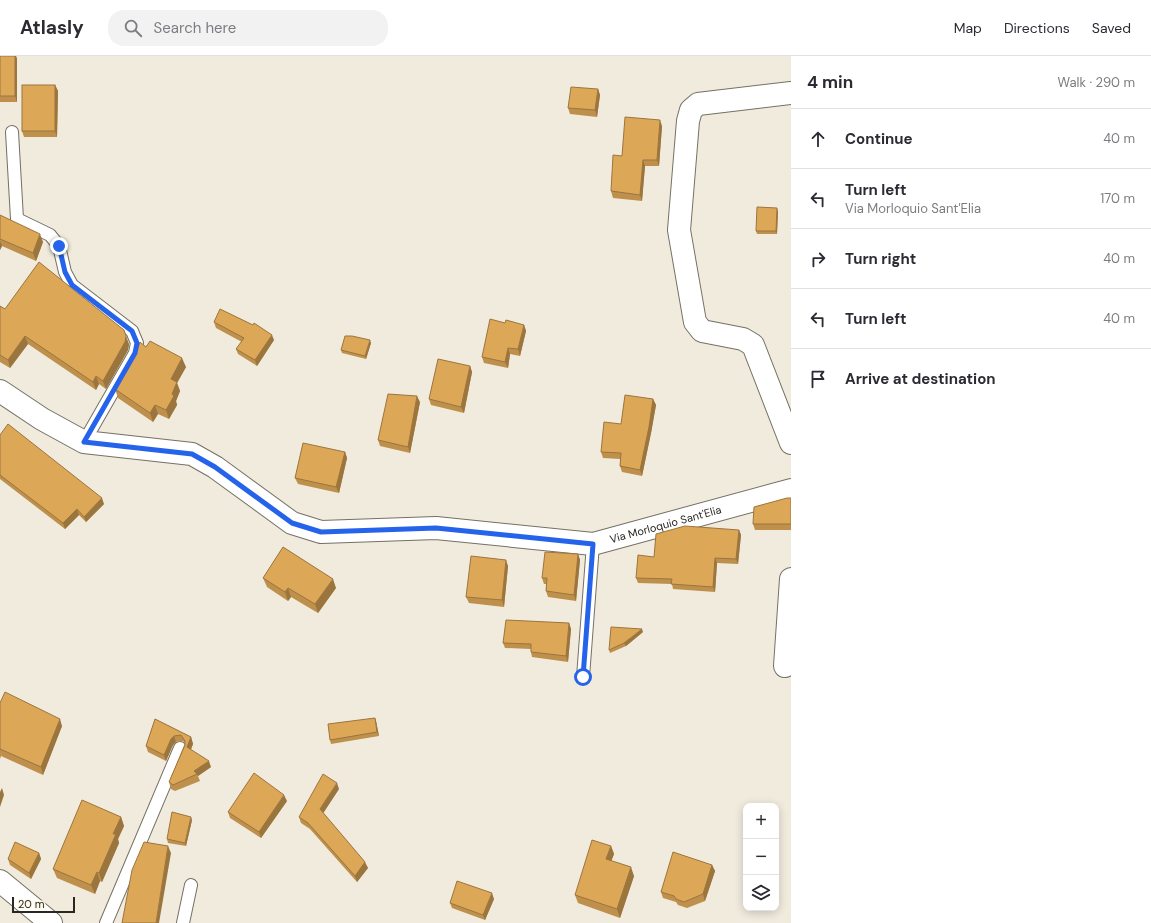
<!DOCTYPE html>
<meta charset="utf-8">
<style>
:root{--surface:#fff;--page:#f2f2f3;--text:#2b2b33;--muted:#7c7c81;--line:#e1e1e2}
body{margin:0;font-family:"DM Sans",sans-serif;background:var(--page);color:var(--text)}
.controls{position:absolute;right:12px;bottom:12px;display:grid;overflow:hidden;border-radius:8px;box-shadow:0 2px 10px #0003}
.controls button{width:36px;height:36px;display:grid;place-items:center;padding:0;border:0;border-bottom:1px solid var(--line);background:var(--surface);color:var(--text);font:20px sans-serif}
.scale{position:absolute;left:12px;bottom:10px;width:63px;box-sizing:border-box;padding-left:4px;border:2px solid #292722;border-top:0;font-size:11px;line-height:14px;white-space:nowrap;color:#292722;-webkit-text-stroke:3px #fdf9ea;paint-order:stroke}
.stop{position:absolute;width:12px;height:12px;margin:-9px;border:3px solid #2563eb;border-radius:50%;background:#fff}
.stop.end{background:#2563eb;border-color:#fff;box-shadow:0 1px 4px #0008}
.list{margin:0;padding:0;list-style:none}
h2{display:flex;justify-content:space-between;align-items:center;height:52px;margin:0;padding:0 16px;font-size:17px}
h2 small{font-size:13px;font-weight:400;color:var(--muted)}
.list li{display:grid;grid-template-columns:26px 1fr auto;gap:12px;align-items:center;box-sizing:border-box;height:60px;padding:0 16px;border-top:1px solid var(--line)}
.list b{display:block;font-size:15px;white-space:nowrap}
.list p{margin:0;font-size:13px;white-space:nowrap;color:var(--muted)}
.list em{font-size:13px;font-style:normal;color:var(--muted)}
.icon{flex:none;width:22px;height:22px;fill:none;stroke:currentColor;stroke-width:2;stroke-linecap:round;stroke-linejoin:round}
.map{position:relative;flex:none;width:791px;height:867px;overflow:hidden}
header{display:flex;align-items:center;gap:24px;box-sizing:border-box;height:56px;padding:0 20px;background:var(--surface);border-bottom:1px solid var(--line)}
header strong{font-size:19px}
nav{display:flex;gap:22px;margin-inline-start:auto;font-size:14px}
.search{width:280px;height:36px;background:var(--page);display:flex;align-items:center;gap:10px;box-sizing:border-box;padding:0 14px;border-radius:16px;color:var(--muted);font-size:15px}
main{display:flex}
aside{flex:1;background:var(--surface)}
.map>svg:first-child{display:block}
</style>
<header>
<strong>Atlasly</strong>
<div class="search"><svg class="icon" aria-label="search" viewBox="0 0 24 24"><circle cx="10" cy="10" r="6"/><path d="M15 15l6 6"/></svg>Search here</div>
<nav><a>Map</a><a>Directions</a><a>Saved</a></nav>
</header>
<main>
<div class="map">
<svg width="791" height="867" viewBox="0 0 791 867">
<rect width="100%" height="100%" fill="#f0ebdd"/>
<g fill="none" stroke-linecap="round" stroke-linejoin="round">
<defs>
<g id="lane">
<path d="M12,76l5,87 33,16 9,11 6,26 7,13 60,46 5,12 -2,10 -51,89"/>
<path d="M583,621l10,-133"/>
<path d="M106,867l74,-175"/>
<path d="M183,867l8,-38"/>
</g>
<g id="street">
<path d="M791,37l-93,11 -7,6 -3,11 -9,109 16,92 7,9 41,8 10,6 38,98"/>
<path id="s1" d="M0,335l42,28 42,23 108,12 23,13 77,56 29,9 115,-4 157,16 198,-54"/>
<path d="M785,610l6,-87"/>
<path d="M0,825l51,42"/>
</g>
</defs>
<use href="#lane" stroke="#747064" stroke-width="14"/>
<use href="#street" stroke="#747064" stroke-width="24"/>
<use href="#lane" stroke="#fff" stroke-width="12"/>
<use href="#street" stroke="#fff" stroke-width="22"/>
</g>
<g fill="#be904c">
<path d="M0,0h16l1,3v43h-17z"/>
<path d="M55,29l3,6 -1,46h-33l-2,-6z"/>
<path d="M598,33l2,6 -3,22 -27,-3 -2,-6z"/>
<path d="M662,70l-3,40h-14l-3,35 -29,-3 -2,-7 11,-35z"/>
<path d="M778,155l-1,23h-20l-1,-3z"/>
<path d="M0,159l43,27 -7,19 -34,-15 -2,4z"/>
<path d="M0,250l5,3 124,35 -1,6 -22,39 -7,-5 -3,6 -68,-46 -18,24 -10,-6z"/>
<path d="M214,266l60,18 -17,26 -19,-12 -2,-5 6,-7 -26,-14z"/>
<path d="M505,267l19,2 2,6 -6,25 -10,-2 -2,14 -24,-5 -2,-6z"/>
<path d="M371,287l-5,16 -24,-6 -1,-3z"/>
<path d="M146,291l40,20 -9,16 3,8 -4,10 1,4 -8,14 -11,-5 -5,8 -35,-24 -3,-9z"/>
<path d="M470,310l2,6 -8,41 -33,-8 -2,-6z"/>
<path d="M653,343l3,6 -5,28 -9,43 -20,-4 -2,-6v-7l-17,-1 -2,-6 20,-28z"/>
<path d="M420,346l-10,51 -30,-7 -2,-6z"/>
<path d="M0,379l104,69 -18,18 -7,-7 -14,14 -65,-50z"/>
<path d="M345,396l2,6 -8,35 -41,-9 -3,-6z"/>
<path d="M791,442v32h-36l-2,-6z"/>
<path d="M739,474l2,5 -3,29 -21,-1 -2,29 -42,-3 -1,-5 -34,-1 -2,-5 18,-21z"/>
<path d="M578,498l2,6 -4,41 -28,-4 -2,-6v-7h-2l-2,-6z"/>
<path d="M508,510l-4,41 -35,-4 -3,-6z"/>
<path d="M263,522l73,10 -18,25 -27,-16 -3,4 -21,-14z"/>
<path d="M569,567l2,6 -3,33 -36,-5 -1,-5v-3l-26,-1 -2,-5z"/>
<path d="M643,576l-17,14 -16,7 -1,-3z"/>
<path d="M0,647l62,23 -19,49 -42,-19 -1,3z"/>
<path d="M375,662l1,3 3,15 -48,8 -1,-4z"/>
<path d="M155,663l36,18 2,7 -2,6 20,17 -13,9 2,5 -25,10 -4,-2 -2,-7 16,-39 -2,-2 -7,1 -3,3 -7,16 -18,-9 -2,-6z"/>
<path d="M339,733l-16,24 45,55 -11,14 -47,-53 -9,-6 -2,-6z"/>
<path d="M287,745l-26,37 -31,-20 -2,-6z"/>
<path d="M121,761l3,9 -6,13 1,4 -17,39 -2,-1 -5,13 -38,-16 -4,-9z"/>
<path d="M192,764l-6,26 -18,-3 -1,-4z"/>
<path d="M611,790l3,8 -3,7 23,15 -14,42 -42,-15 -3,-8z"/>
<path d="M39,797l2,6 -10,20 -21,-14 -2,-6z"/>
<path d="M712,809l3,6 -10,30 -18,7 -9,-3 -2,-3 -13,-4 -2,-6z"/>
<path d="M494,843l-9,21 -33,-12 -2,-5z"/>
</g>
<g fill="#9b753e">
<path d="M15,0h1l1,3v43l-2,-6z"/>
<path d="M55,29l3,6 -1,46 -2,-6z"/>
<path d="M598,33l2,6 -3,22 -2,-7z"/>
<path d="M660,64l2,6 -3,40 -2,-6z"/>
<path d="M643,104l2,6 -3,35 -2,-6z"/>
<path d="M777,152l1,3 -1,23 -1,-3z"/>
<path d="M40,178l3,8 -7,19 -3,-8z"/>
<path d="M0,185l2,5 -2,4z"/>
<path d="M524,269l2,6 -6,25 -2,-7z"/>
<path d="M272,279l2,5 -17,26 -2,-6z"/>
<path d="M25,280l3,8 -18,24 -2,-8z"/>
<path d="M126,280l3,8 -1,6 -22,39 -3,-8z"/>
<path d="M370,284l1,3 -5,16 -1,-3z"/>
<path d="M508,292l2,6 -2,14 -3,-6z"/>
<path d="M182,302l4,9 -9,16 3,8 -4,10 1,4 -8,14 -3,-9 6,-16 -1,-15z"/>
<path d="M470,310l2,6 -8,41 -3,-6z"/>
<path d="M96,320l3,8 -3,6 -3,-8z"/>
<path d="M417,340l3,6 -10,51 -2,-6z"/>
<path d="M653,343l3,6 -5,28 -9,43 -2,-6z"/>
<path d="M155,349l3,9 -5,8 -3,-9z"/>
<path d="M345,396l2,6 -8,35 -3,-6z"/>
<path d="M102,442l2,6 -18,18 -2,-5z"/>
<path d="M77,453l2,6 -14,14 -2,-6z"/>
<path d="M739,474l2,5 -3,29 -2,-5z"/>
<path d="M578,498l2,6 -4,41 -2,-6z"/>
<path d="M715,502l2,5 -2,29 -2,-5z"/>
<path d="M506,504l2,6 -4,41 -2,-7z"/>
<path d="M333,523l3,9 -18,25 -3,-9z"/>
<path d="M288,532l3,9 -3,4 -3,-9z"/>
<path d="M569,567l2,6 -3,33 -2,-6z"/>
<path d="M642,573l1,3 -17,14 -2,-3z"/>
<path d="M375,662l1,3 3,15 -2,-4z"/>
<path d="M60,663l2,7 -19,49 -2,-8z"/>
<path d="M174,680l2,6 -3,3 -7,16 -2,-6 7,-16z"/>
<path d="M191,681l2,7 -4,9 -2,-6z"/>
<path d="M209,705l2,6 -13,9 -1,-2 -3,-3z"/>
<path d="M337,727l2,6 -17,26 -2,-6z"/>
<path d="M2,732l2,7 -4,12v-15z"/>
<path d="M284,739l3,6 -26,37 -2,-6z"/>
<path d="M121,761l3,9 -6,13 1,4 -17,39 -3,-9 14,-39z"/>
<path d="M191,761l1,3 -6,26 -1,-3z"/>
<path d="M168,790l3,7 -12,70h-3z"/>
<path d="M611,790l3,8 -5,13 -3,-8z"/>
<path d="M39,797l2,6 -10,20 -2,-6z"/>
<path d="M365,806l3,6 -11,14 -2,-6z"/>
<path d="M712,809l3,6 -10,30 -2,-7z"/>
<path d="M631,811l3,9 -14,42 -3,-9z"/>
<path d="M97,816l3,9 -5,13 -4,-9z"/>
<path d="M492,837l2,6 -9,21 -2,-5z"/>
</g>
<g fill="#dda758" stroke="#9b753e">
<rect x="0" y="0" width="15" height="40"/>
<rect x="22" y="29" width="33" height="46"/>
<path d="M571,31l27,2 -3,21 -27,-2z"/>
<path d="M625,61l35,3 -3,40h-14l-3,35 -29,-4 2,-36 9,1z"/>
<path d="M757,151l20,1 -1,23h-20z"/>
<path d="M0,159l40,19 -7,19 -33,-14z"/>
<path d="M39,206l85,68 2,6 -1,6 -22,39 -7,-5 -3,6 -68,-46 -17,24 -8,-5v-49l5,3z"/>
<path d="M220,253l33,16 1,-2 18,12 -17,25 -19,-11 8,-11 -30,-16z"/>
<path d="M490,263l15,4 1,-3 18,5 -6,24 -10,-1 -3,14 -23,-5z"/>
<path d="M345,280h7l18,4 -5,16 -24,-6z"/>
<path d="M150,285l32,17 -11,21 6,3 -5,12 2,2 -8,14 -11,-5 -5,8 -35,-24 23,-41 2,-6 6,5z"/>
<path d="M438,303l32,7 -9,41 -32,-8z"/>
<path d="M388,338l29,2 -9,51 -30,-7z"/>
<path d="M625,339l28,4 -4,28 -9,43 -20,-4 1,-13 -20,-1 3,-30 17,2z"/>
<path d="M8,368l94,74 -18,19 -7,-8 -14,14 -63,-48v-40z"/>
<path d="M303,387l42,9 -9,35 -41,-9z"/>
<path d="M787,442h4v26h-38l1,-17z"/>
<path d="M685,470l54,4 -3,29 -21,-1 -2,29 -42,-3 1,-5 -36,-1 2,-23 16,2 2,-23z"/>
<path d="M283,491l50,32 -18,25 -27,-16 -3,4 -22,-14z"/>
<path d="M545,496l33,2 -4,41 -28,-4 1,-13h-5z"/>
<path d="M471,500l35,4 -4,40 -36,-3z"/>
<path d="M506,564l63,3 -3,33 -35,-4v-8l-28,-1z"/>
<path d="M611,571l31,2 -18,14 -15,7z"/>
<path d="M5,636l55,27 -19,48 -41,-18v-46z"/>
<path d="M375,662l2,14 -47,8 -2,-16z"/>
<path d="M155,663l36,18 -4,10 22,14 -15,10 3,3 -24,11 -4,-3 16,-37v-4l-4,-6 -7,1 -3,3 -7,16 -18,-9z"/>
<path d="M254,717l30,22 -25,37 -31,-20z"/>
<path d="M323,718l14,9 -17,26 45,53 -10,14 -47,-53 -9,-6z"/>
<path d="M82,744l39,17 -8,17h3l-17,39 -2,-1 -6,13 -38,-16z"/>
<path d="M172,756l19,5 -6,26 -18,-4z"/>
<path d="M592,784l19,6 -5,13 25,8 -14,42 -42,-14z"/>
<path d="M15,786l24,11 -10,20 -21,-14z"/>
<path d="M144,786l24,4 -12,77h-34l10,-53z"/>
<path d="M673,796l39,13 -9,29 -19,8 -8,-3 -2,-3 -13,-4z"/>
<path d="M457,825l35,12 -9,22 -33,-12z"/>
</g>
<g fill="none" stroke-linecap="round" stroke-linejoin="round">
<path stroke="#2563eb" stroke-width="5" d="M59,190l6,26 7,13 60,46 5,12 -2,10 -51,89 108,12 23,13 77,56 29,9 115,-4 157,16 -10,133"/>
</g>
<g text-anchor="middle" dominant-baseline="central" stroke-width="3.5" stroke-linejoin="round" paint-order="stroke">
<g font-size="11" fill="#292722" stroke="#fdf9ea">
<text stroke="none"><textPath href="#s1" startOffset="707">Via Morloquio Sant'Elia</textPath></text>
</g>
</g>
</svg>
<div class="controls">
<button>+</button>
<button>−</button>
<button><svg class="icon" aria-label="layers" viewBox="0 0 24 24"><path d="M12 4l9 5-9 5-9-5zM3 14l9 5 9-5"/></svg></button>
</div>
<div class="scale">20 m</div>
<div class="stop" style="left:583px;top:621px"></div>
<div class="stop end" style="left:59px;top:190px"></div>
</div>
<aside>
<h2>4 min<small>Walk · 290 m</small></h2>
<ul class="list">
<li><svg class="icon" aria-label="ahead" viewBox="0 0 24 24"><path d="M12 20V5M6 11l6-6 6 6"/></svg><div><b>Continue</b></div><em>40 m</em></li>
<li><svg class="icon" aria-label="left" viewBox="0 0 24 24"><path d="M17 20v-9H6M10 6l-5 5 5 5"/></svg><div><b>Turn left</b><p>Via Morloquio Sant'Elia</p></div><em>170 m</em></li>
<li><svg class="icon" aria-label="right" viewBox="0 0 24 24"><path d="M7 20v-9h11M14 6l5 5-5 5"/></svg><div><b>Turn right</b></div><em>40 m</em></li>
<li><svg class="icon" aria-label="left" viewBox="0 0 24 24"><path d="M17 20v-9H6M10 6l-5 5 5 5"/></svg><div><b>Turn left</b></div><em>40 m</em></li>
<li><svg class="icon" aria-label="arrive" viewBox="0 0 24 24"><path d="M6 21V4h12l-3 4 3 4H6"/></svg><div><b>Arrive at destination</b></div></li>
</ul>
</aside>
</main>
